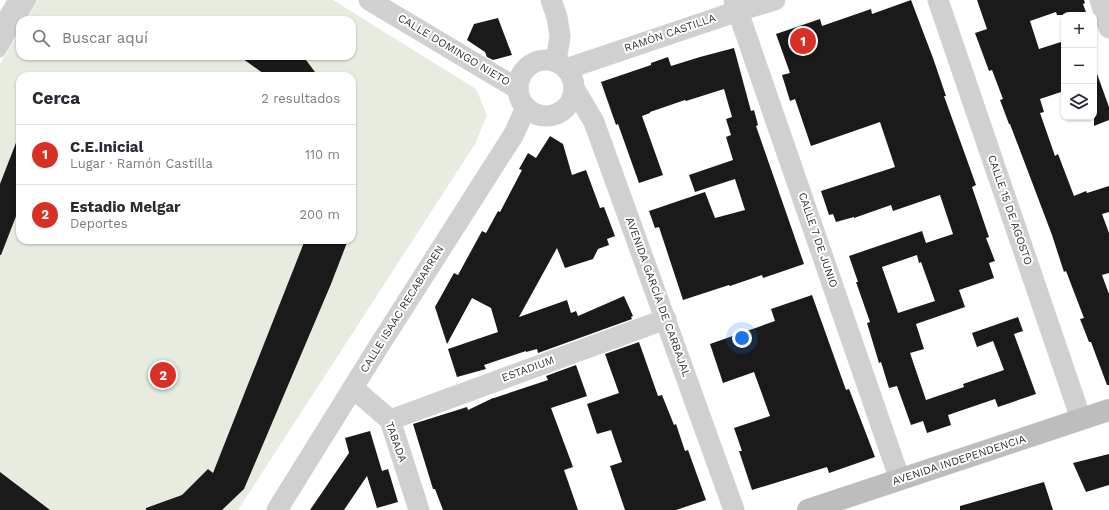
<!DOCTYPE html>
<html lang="es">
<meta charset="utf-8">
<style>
:root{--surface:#fff;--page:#f2f2f3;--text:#2b2b33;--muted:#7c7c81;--line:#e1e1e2;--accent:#d93025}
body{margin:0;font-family:"Work Sans",sans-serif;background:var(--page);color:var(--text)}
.controls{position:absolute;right:12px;top:12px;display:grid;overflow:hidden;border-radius:8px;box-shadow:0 1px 3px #0004}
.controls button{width:36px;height:36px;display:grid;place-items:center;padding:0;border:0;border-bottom:1px solid var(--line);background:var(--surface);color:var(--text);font:20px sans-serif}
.you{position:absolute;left:742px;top:338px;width:14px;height:14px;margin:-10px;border:3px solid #fff;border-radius:50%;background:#1a73e8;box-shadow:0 0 0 6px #1a73e833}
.badge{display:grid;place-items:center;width:26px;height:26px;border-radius:50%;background:var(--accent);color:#fff;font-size:13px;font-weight:700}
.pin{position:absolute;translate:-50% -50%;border:2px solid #fff;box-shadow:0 1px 4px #0006}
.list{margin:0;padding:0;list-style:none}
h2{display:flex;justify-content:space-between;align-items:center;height:52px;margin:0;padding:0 16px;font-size:17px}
h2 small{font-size:13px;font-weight:400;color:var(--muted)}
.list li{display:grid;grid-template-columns:26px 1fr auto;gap:12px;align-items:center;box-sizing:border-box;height:60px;padding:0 16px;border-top:1px solid var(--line)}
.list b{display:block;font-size:15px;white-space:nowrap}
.list p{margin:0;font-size:13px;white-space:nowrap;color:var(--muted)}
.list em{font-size:13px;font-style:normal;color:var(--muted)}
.icon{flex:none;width:22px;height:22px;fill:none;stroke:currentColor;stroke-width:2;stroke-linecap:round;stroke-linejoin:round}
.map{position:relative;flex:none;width:1109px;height:510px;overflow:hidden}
.search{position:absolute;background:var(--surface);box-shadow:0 1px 3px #0004;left:16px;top:16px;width:340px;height:44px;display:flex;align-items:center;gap:10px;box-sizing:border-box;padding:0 14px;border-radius:12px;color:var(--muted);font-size:15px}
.panel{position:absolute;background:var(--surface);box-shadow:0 1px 3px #0004;left:16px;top:72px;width:340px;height:172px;border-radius:12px}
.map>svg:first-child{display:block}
</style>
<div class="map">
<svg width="1109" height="510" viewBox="0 0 1109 510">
<rect width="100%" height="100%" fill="#fff"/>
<path fill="#e6ecdf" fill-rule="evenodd" d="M38,0h295l143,89 11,26 -12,29 -237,366h-238v-446l20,-34v26h332v-36h-326zM20,76h332v164h-332z"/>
<g fill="#1a1a1a" fill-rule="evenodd">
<path d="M911,0l22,58 13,38h-2l32,89 -4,2 17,50 -3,1 9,23 -6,2 5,15 -35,12 6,17 -49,17 8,25 -14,4 16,47 38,-13 -1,-3 41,-14 -11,-29 -16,6 -5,-14 46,-16 5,14 -9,3 22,60 -38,13 -3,-8 -47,16 3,10 -24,8 -4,-12 -12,4 -14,-39 -8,2 -8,-26 -2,1 -12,-40 3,-1 -14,-40h2l-9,-26 73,-25 4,12 27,-9 -13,-39 -47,16 -2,-6 -37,13v-1l-18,5 -3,-8 -4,1 -8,-24 74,-24 -15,-45 -69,24 -16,-47 -5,2 -8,-26 8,-2 -14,-39 44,-15 2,7 49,-17 1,5zM917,255l2,8 2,-1 14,39 -37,12 -16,-46z"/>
<path d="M977,0h107l1,3 -2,1 4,11h-30l-1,-3 -26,9 9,28 25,-8v50l-24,8 4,13 -4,1 15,43 3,-2 16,42 12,-5 1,2 22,-7v26l-7,2 7,19v40l-7,2 7,19v91h-2l-16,-43h-2l-9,-23 4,-1 -18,-47 -2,1 -12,-37 -42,-111h-1l-9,-24 3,-1 -11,-29 -3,1 -14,-38 12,-4z"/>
<path d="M498,18l14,37 -19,5 -6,-3 -2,-5 -18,-12 7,-16z"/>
<path d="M734,48l17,63 3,-1 4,15 -2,1 48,138 -41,14 -1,-3 -32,11 -1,-1 -46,15 -24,-73 -4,1 -6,-17 56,-19 10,26 30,-8 -10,-31 -40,13 -6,-17 44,-15 -7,-23 5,-2 -5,-16 6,-2 -8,-28 -38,12 -1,-1 -35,12v1l-8,3 21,59 -24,8 -21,-59 -2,1 -15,-43 50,-17v-2l17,-6 3,9 29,-9z"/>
<path d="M239,56h64l15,20h-51z"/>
<path d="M1094,71h2l13,36v13l-15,6z"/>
<path d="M19,135l1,1v70l-19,49h-1v-71z"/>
<path d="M550,136l13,8 9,31 14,-5 14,38 4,-1 11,29 -8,3 2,6 -11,4 -5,10 -28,9 -8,-20 -38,69 48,-17 4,13 5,-2 2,5 46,-20 9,20 -2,1 1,2 -94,34 -1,-4 -11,3v-1l-42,14 2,4 -29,8 -9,-28 50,-17 -7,-24 -19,-10 -25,46 -12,-37 19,-34 4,2 24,-44 4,2 12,-22 2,1 22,-42 -3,-1 9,-16 8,5z"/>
<path d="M305,240h43l-17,44 -87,205 -22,21h-76v-2l36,-13 26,-26 5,4z"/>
<path d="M812,295l34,95 3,-1 26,68 -46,16 -2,-6 -75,23 -13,-39h3l-8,-23 36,-12 -16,-44 -31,11 -13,-39 65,-23 -4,-12z"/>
<path d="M639,342l19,54 4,-1 12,30 2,-1 9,27 3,-1 18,50 -30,10h-51l-15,-44 12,-4 -11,-32 -14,4 -10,-30 32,-11 -14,-39z"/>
<path d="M576,365l11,31 -36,12 22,59 -9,3 14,40h-135l-8,-21h-2l-20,-65 54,-17 1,3 25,-12h1l54,-18 -2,-4z"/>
<path d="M370,431l12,40 6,-2 10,33 -21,6 -10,-32 -23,34h-34l39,-57 -4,-15z"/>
<path d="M1109,454v31l-23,7 -13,-29z"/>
<path d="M0,472l50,38h-50z"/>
<path d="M1044,482l9,28h-93v-4z"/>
</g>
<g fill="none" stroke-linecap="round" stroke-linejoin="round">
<path stroke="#d0d0d0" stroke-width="11" d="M0,52l31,-52"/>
<g stroke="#d0d0d0" stroke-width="21">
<path d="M369,0l149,89"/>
<path d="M551,0l6,17 3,19 -4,26"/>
<path d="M734,0l166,480"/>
<path d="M938,0l143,419"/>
<path d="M1100,0l9,28"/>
<path d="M0,32l19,-32"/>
<circle cx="546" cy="88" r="28"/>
<path d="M566,69l172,-58 37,-11"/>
<path d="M574,88l20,34 140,388"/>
<path d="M353,388l37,32 29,90"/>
<path d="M390,420l276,-101"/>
<path d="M277,510l100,-161 137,-215 12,-27"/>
</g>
<path stroke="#bdbdbd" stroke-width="22" d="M808,510l301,-100"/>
</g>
<g text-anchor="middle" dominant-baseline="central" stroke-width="4" stroke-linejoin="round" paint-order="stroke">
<g font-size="11" fill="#333" stroke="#fff">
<text transform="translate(670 33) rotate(-19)">RAMÓN CASTILLA</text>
<text transform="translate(454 50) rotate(31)">CALLE DOMINGO NIETO</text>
<text transform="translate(1010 210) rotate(71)">CALLE 15 DE AGOSTO</text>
<text transform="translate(818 240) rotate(71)">CALLE 7 DE JUNIO</text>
<text transform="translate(658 297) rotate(70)">AVENIDA GARCÍA DE CARBAJAL</text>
<text transform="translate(402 309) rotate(-58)">CALLE ISAAC RECABARREN</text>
<text transform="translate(528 369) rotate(-20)">ESTADIUM</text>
<text transform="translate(396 442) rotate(70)">TABADA</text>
<text transform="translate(959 460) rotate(-18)">AVENIDA INDEPENDENCIA</text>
</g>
</g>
</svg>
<div class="controls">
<button>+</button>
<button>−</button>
<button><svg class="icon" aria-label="layers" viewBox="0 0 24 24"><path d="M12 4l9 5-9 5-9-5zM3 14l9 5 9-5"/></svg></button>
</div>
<div class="you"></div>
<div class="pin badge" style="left:803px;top:41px">1</div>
<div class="pin badge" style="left:163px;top:375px">2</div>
<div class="search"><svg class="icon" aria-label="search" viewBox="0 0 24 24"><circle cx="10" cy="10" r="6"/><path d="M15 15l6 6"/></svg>Buscar aquí</div>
<section class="panel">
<h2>Cerca<small>2 resultados</small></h2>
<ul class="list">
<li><span class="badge">1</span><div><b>C.E.Inicial</b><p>Lugar · Ramón Castilla</p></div><em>110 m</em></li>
<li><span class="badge">2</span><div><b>Estadio Melgar</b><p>Deportes</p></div><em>200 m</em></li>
</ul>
</section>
</div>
